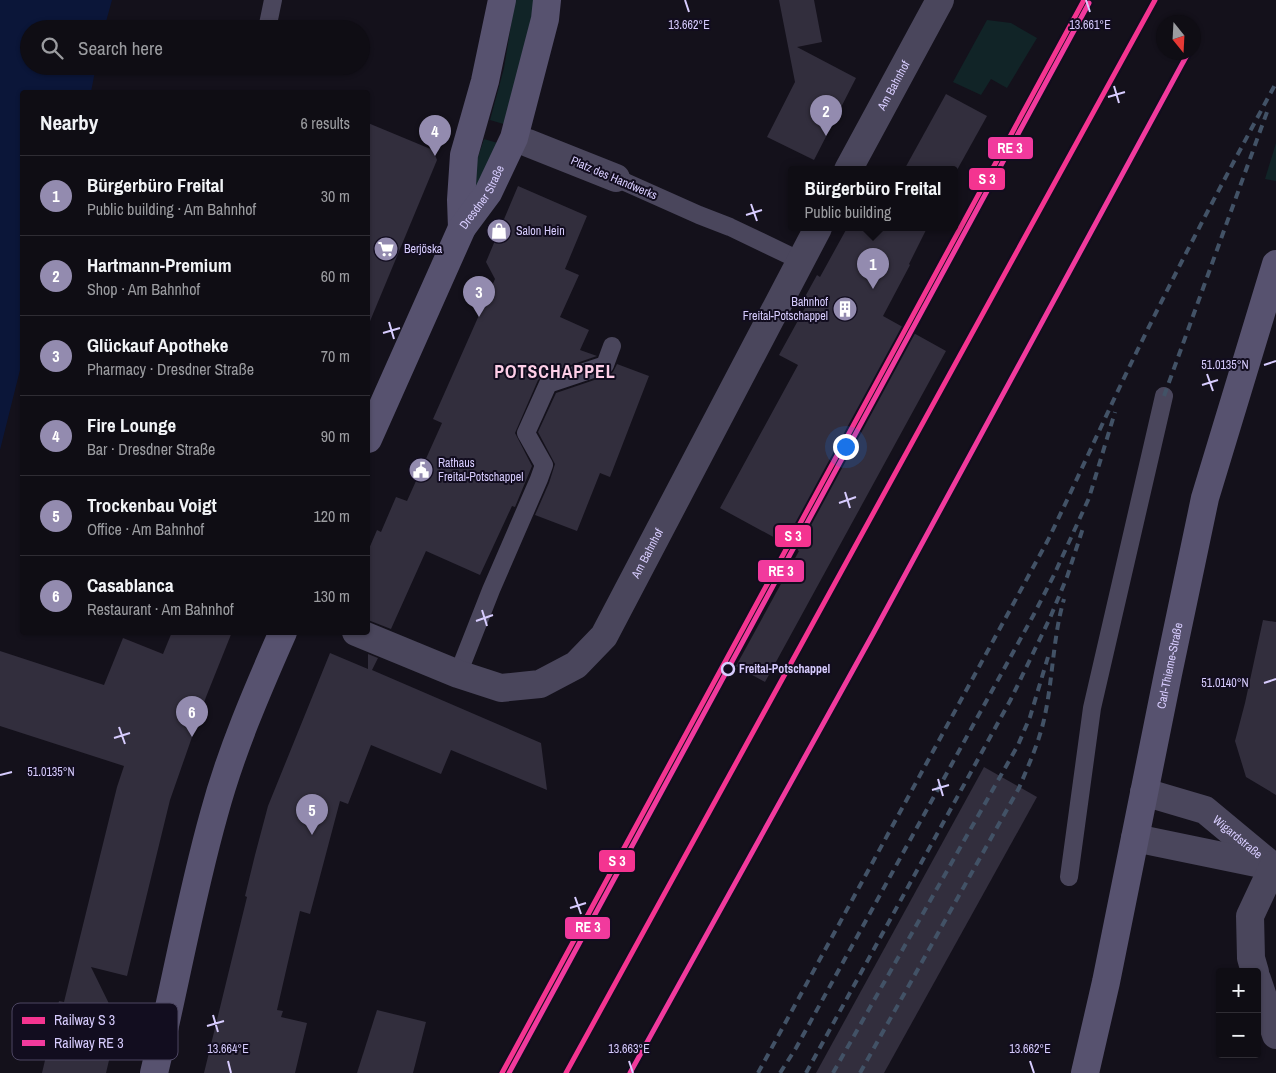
<!DOCTYPE html>
<meta charset="utf-8">
<style>
:root{--surface:#0f0d14;--page:#18161d;--text:#f1f3f6;--muted:#9b9ca0;--line:#2f2d34;--accent:#938baf}
body{margin:0;font-family:"Archivo Narrow",sans-serif;background:var(--page);color:var(--text)}
.controls{position:absolute;right:15px;bottom:15px;display:grid;overflow:hidden;border-radius:5px;box-shadow:0 1px 4px #0004}
.controls button{width:45px;height:45px;display:grid;place-items:center;padding:0;border:0;border-bottom:1px solid var(--line);background:var(--surface);color:var(--text);font:25px sans-serif}
.compass{position:absolute;left:1156px;top:15px;width:45px;height:45px;border-radius:50%;background:var(--surface);box-shadow:0 1px 4px #0004;rotate:162deg}
.you{position:absolute;left:845px;top:446px;width:18px;height:18px;margin:-12px;border:4px solid #fff;border-radius:50%;background:#1a73e8;box-shadow:0 0 0 8px #1a73e833}
.badge{display:grid;place-items:center;width:32px;height:32px;border-radius:50%;background:var(--accent);color:#fff;font-size:16px;font-weight:700}
.pin{position:absolute;translate:-50% -41px;filter:drop-shadow(0 1px 2px #0008)}
.pin::after{content:'';position:absolute;top:26px;width:18px;height:15px;background:inherit;clip-path:polygon(0 0,100% 0,50% 100%)}
.popup{position:absolute;left:788px;top:166px;width:170px;height:65px;box-sizing:border-box;display:grid;place-content:center;border-radius:5px;background:var(--surface);filter:drop-shadow(0 1px 4px #0005);font-size:16px;white-space:nowrap;color:var(--muted)}
.popup b{font-size:19px;color:var(--text)}
.popup::after{content:'';position:absolute;left:50%;top:100%;margin-left:-10px;border:10px solid transparent;border-top-color:var(--surface)}
.list{margin:0;padding:0;list-style:none}
h2{display:flex;justify-content:space-between;align-items:center;height:65px;margin:0;padding:0 20px;font-size:21px}
h2 small{font-size:16px;font-weight:400;color:var(--muted)}
.list li{display:grid;grid-template-columns:32px 1fr auto;gap:15px;align-items:center;box-sizing:border-box;height:80px;padding:0 20px;border-top:1px solid var(--line)}
.list b{display:block;font-size:19px;white-space:nowrap}
.list p{margin:0;font-size:16px;white-space:nowrap;color:var(--muted)}
.list em{font-size:16px;font-style:normal;color:var(--muted)}
.icon{flex:none;width:28px;height:28px;fill:none;stroke:currentColor;stroke-width:2;stroke-linecap:round;stroke-linejoin:round}
.map{position:relative;flex:none;width:1276px;height:1073px;overflow:hidden}
.search{position:absolute;background:var(--surface);box-shadow:0 1px 4px #0004;left:20px;top:20px;width:350px;height:55px;display:flex;align-items:center;gap:12px;box-sizing:border-box;padding:0 18px;border-radius:28px;color:var(--muted);font-size:19px}
.panel{position:absolute;background:var(--surface);box-shadow:0 1px 4px #0004;left:20px;top:90px;width:350px;height:545px;border-radius:5px}
.map>svg:first-child{display:block}
</style>
<div class="map">
<svg width="1276" height="1073" viewBox="0 0 1276 1073">
<rect width="100%" height="100%" fill="#14111b"/>
<g fill="#112427">
<path d="M515,0h24l-32,125 -17,-5 14,-52z"/>
<path d="M987,20l24,3 26,15 -30,50 -16,-9 -10,16 -28,-13z"/>
<path d="M484,139l17,5 -23,53 -8,-16z"/>
<path d="M1276,143v38l-11,-2z"/>
</g>
<path fill="#0b1639" d="M0,0h112l-8,29h-75v37h67l-5,26h-69v270l-22,88z"/>
<g fill="#322e3d">
<path d="M779,0h35l8,42 -25,5 59,31 -42,82 -47,-23 28,-55z"/>
<path d="M946,94l41,22 -30,54h-53z"/>
<path d="M368,123l65,27 4,10 -69,166z"/>
<path d="M518,186l69,30 -22,53 14,6 -19,42 29,13 -9,20 17,6 -52,18 -7,6 -23,53 17,33 -17,41 -3,-1 -32,69 -54,-24 -35,78 -23,-9v-69l9,-21 4,2 15,-35 11,4 35,-78 -9,-4 62,-140 -9,-17z"/>
<path d="M847,228h80l-18,36 1,1 -27,51 63,35 -181,331 -29,-16 63,-115 -79,-43 78,-143 -19,-10 27,-49 -5,-2 16,-29 3,2z"/>
<path d="M617,364l32,12 -39,101 -10,-4 -23,58 -42,-16 14,-32 6,-19 -17,-32 18,-39 53,-18 4,-3z"/>
<path d="M1263,620l13,2v173l-30,-18 -11,-36 10,-38z"/>
<path d="M172,632h60l-26,65 -36,103 -43,176 -36,-9 27,55 -12,51h-64l17,-72 5,1 53,-215 7,-21 -124,-40v-75l104,34 19,-47 40,16z"/>
<path d="M330,653l38,16v-15l10,4 -6,12 169,73 6,47 -96,-40 -10,24 -70,-29 -23,59 -8,-3 -30,113 -10,-3 -12,51 -11,48 6,1 -2,6 26,6 -12,50h-91l43,-176 -2,-1 10,-41 13,-49z"/>
<path d="M984,767l53,30 -153,276h-68z"/>
<path d="M377,1010l49,12 -13,51h-56z"/>
</g>
<g fill="none" stroke-linecap="round" stroke-linejoin="round">
<g stroke="#4a465c" stroke-width="18">
<path d="M267,29l6,-29"/>
<path d="M616,178l83,37 31,12 71,34"/>
<path d="M458,674l33,-84 48,-111 5,-14 -18,-32 22,-49 57,-19 7,-19"/>
<path d="M1069,877l23,-169 72,-312"/>
</g>
<g stroke="#4a465c" stroke-width="28">
<path d="M528,143l88,35"/>
<path id="s1" d="M848,170l92,-170"/>
<path id="s2" d="M356,632l102,42 43,14 39,-4 36,-19 28,-29 214,-408"/>
<path id="s3" d="M1144,792l61,18 71,59"/>
<path d="M1135,838l136,28"/>
<path d="M1255,972l-4,-14 -1,-42 23,-49"/>
<path d="M1257,979l19,56"/>
</g>
<g stroke="#57526f" stroke-width="28">
<path d="M462,228l-1,-28 3,-45 21,-74 17,-81"/>
<path id="s4" d="M368,439l94,-211 26,-35 26,-55 31,-119 2,-19"/>
<path d="M154,1073c21,-86 36,-174 60,-259 17,-63 43,-123 69,-182"/>
<path id="s5" d="M1085,1073l21,-91 62,-308 37,-176 71,-234"/>
</g>
<g stroke="#425266" stroke-width="4" stroke-dasharray="8 6" stroke-linecap="butt">
<path d="M1164,396l103,-284"/>
<path d="M758,1073l290,-533c31,-64 60,-130 92,-195 43,-88 89,-175 136,-262"/>
<path d="M780,1073l16,-25 237,-432 21,-41 35,-77 26,-86"/>
<path d="M806,1073l205,-374 39,-81 17,-41 16,-49"/>
<path d="M833,1073l185,-328 12,-28 18,-60"/>
<path d="M860,1073l159,-285c10,-24 21,-48 26,-73 8,-38 8,-78 19,-116"/>
</g>
<defs>
<g id="rail-1">
<path d="M502,1073l582,-1073"/>
<path d="M566,1073l589,-1073"/>
</g>
<g id="rail-2">
<path d="M509,1073l580,-1070"/>
<path d="M630,1073l244,-441 313,-577"/>
</g>
</defs>
<use href="#rail-1" stroke="#120d1f" stroke-width="9"/>
<use href="#rail-2" stroke="#120d1f" stroke-width="9"/>
<use href="#rail-1" stroke="#f43490" stroke-width="5"/>
<use href="#rail-2" stroke="#f13a9d" stroke-width="5"/>
</g>
<path fill="none" stroke="#d7ccfe" stroke-width="2" d="M685,0l4,12M1086,0l4,12M1114,86l5,17M1108,97l17,-5M751,204l6,17M746,215l16,-5M389,322l5,17M383,333l17,-5M1264,365l12,-4M1207,374l6,17M1202,385l16,-5M845,492l5,16M839,503l17,-6M482,610l5,16M476,621l17,-6M1264,683l12,-4M119,727l6,17M114,738l16,-5M0,775l12,-3M938,779l5,17M932,790l17,-5M575,897l6,17M570,908l16,-5M213,1015l5,17M207,1026l17,-5M228,1061l3,12M629,1061l4,12M1030,1061l4,12"/>
<defs>
<symbol id="shop-disc" viewBox="-11 -11 22 22"><circle r="9.5" fill="#938baf" stroke="#120d1f"/><path d="M-5-2.5h2.3a2.7 3.5 0 0 1 5.4 0H5L5.5 6h-11ZM-1.5-2.5h3a1.5 2.3 0 0 0-3 0Z" fill="#fff"/></symbol>
<symbol id="supermarket-disc" viewBox="-11 -11 22 22"><circle r="9.5" fill="#938baf" stroke="#120d1f"/><path d="M-6-5.5h2.5l.6 2H6L4.5 2H-2.5L-4.4-4H-6ZM-1.5 3.2a1.3 1.3 0 1 0 .1 0ZM3 3.2a1.3 1.3 0 1 0 .1 0Z" fill="#fff"/></symbol>
<symbol id="building-disc" viewBox="-11 -11 22 22"><circle r="9.5" fill="#938baf" stroke="#120d1f"/><path d="M-4-6H4V6H1V3H-1V6H-4ZM-2.5-4.3h1.7v1.8h-1.7ZM.8-4.3h1.7v1.8H.8ZM-2.5-1h1.7V.8h-1.7ZM.8-1h1.7V.8H.8Z" fill="#fff"/></symbol>
<symbol id="civic-disc" viewBox="-11 -11 22 22"><circle r="9.5" fill="#938baf" stroke="#120d1f"/><path d="M-.6-6.5H3V-4.5H.6V-3L4-1V1h2V6H-6V1h2V-1L-.6-3ZM-1.2 2.5V6h2.4V2.5Z" fill="#fff"/></symbol>
</defs>
<g fill-rule="evenodd">
<use href="#shop-disc" x="485" y="217" width="28" height="28"/>
<use href="#supermarket-disc" x="372" y="235" width="28" height="28"/>
<use href="#building-disc" x="831" y="295" width="28" height="28"/>
<use href="#civic-disc" x="407" y="456" width="28" height="28"/>
</g>
<circle fill="#120d1f" stroke="#d7ccfe" stroke-width="2.5" cx="728" cy="669" r="6"/>
<g text-anchor="middle" dominant-baseline="central" stroke-width="4" stroke-linejoin="round" paint-order="stroke">
<g font-size="12" fill="#d7ccfe" stroke="#120d1f">
<text stroke="none"><textPath href="#s1" startOffset="96">Am Bahnhof</textPath></text>
<text transform="translate(614 178) rotate(23)">Platz des Handwerks</text>
<text stroke="none"><textPath href="#s4" startOffset="268">Dresdner Straße</textPath></text>
<text stroke="none"><textPath href="#s2" startOffset="369">Am Bahnhof</textPath></text>
<text stroke="none"><textPath href="#s5" startOffset="416">Carl-Thieme-Straße</textPath></text>
<text stroke="none"><textPath href="#s3" startOffset="106">Wigardstraße</textPath></text>
</g>
<g font-size="12" fill="#d7ccfe" stroke="#120d1f" text-anchor="start">
<text x="516" y="231">Salon Hein</text>
<text x="404" y="249">Berjöska</text>
<text x="828" y="302" text-anchor="end">Bahnhof<tspan x="828" dy="14">Freital-Potschappel</tspan></text>
<text x="438" y="463">Rathaus<tspan x="438" dy="14">Freital-Potschappel</tspan></text>
</g>
<g font-size="12" font-weight="bold" fill="#d7ccfe" stroke="#120d1f" text-anchor="start">
<text x="739" y="669">Freital-Potschappel</text>
</g>
<g font-size="18" font-weight="bold" letter-spacing="1" fill="#fecee7" stroke="#120d1f">
<text x="555" y="371">POTSCHAPPEL</text>
</g>
</g>
<rect x="12" y="1003" width="166" height="57" rx="8" fill="#120d1f" stroke="#4d4662" stroke-width="1"/>
<rect x="22" y="1017" width="23" height="7" fill="#f43490"/>
<rect x="22" y="1040" width="23" height="6" fill="#f13a9d"/>
<g font-size="14" fill="#d7ccfe">
<text x="54" y="1025">Railway S 3</text>
<text x="54" y="1048">Railway RE 3</text>
</g>
<g font-size="12" text-anchor="middle" fill="#d7ccfe" stroke="#120d1f" stroke-width="4" stroke-linejoin="round" paint-order="stroke">
<text x="689" y="29">13.662°E</text>
<text x="1090" y="29">13.661°E</text>
<text x="1225" y="369">51.0135°N</text>
<text x="1225" y="687">51.0140°N</text>
<text x="51" y="776">51.0135°N</text>
<text x="228" y="1053">13.664°E</text>
<text x="629" y="1053">13.663°E</text>
<text x="1030" y="1053">13.662°E</text>
</g>
<g stroke="#120d1f" stroke-width="2">
<rect x="987" y="136" width="47" height="24" rx="5" fill="#f13a9d"/>
<rect x="968" y="167" width="38" height="24" rx="5" fill="#f43490"/>
<rect x="774" y="524" width="38" height="24" rx="5" fill="#f43490"/>
<rect x="757" y="559" width="48" height="24" rx="5" fill="#f13a9d"/>
<rect x="598" y="849" width="38" height="24" rx="5" fill="#f43490"/>
<rect x="564" y="916" width="47" height="24" rx="5" fill="#f13a9d"/>
</g>
<g font-size="14" text-anchor="middle" font-weight="bold" fill="#fff">
<text x="1010" y="153">RE 3</text>
<text x="987" y="184">S 3</text>
<text x="793" y="541">S 3</text>
<text x="781" y="576">RE 3</text>
<text x="617" y="866">S 3</text>
<text x="588" y="932">RE 3</text>
</g>
</svg>
<div class="controls">
<button>+</button>
<button>−</button>
</div>
<svg class="compass" viewBox="-18 -18 36 36"><path d="M0-13l5 13h-10z" fill="#e53935"/><path d="M0 13l5-13h-10z" fill="#9b9ca0"/></svg>
<div class="you"></div>
<div class="pin badge" style="left:873px;top:289px">1</div>
<div class="popup"><b>Bürgerbüro Freital</b>Public building</div>
<div class="pin badge" style="left:826px;top:136px">2</div>
<div class="pin badge" style="left:479px;top:317px">3</div>
<div class="pin badge" style="left:435px;top:156px">4</div>
<div class="pin badge" style="left:312px;top:835px">5</div>
<div class="pin badge" style="left:192px;top:737px">6</div>
<div class="search"><svg class="icon" aria-label="search" viewBox="0 0 24 24"><circle cx="10" cy="10" r="6"/><path d="M15 15l6 6"/></svg>Search here</div>
<section class="panel">
<h2>Nearby<small>6 results</small></h2>
<ul class="list">
<li><span class="badge">1</span><div><b>Bürgerbüro Freital</b><p>Public building · Am Bahnhof</p></div><em>30 m</em></li>
<li><span class="badge">2</span><div><b>Hartmann-Premium</b><p>Shop · Am Bahnhof</p></div><em>60 m</em></li>
<li><span class="badge">3</span><div><b>Glückauf Apotheke</b><p>Pharmacy · Dresdner Straße</p></div><em>70 m</em></li>
<li><span class="badge">4</span><div><b>Fire Lounge</b><p>Bar · Dresdner Straße</p></div><em>90 m</em></li>
<li><span class="badge">5</span><div><b>Trockenbau Voigt</b><p>Office · Am Bahnhof</p></div><em>120 m</em></li>
<li><span class="badge">6</span><div><b>Casablanca</b><p>Restaurant · Am Bahnhof</p></div><em>130 m</em></li>
</ul>
</section>
</div>
